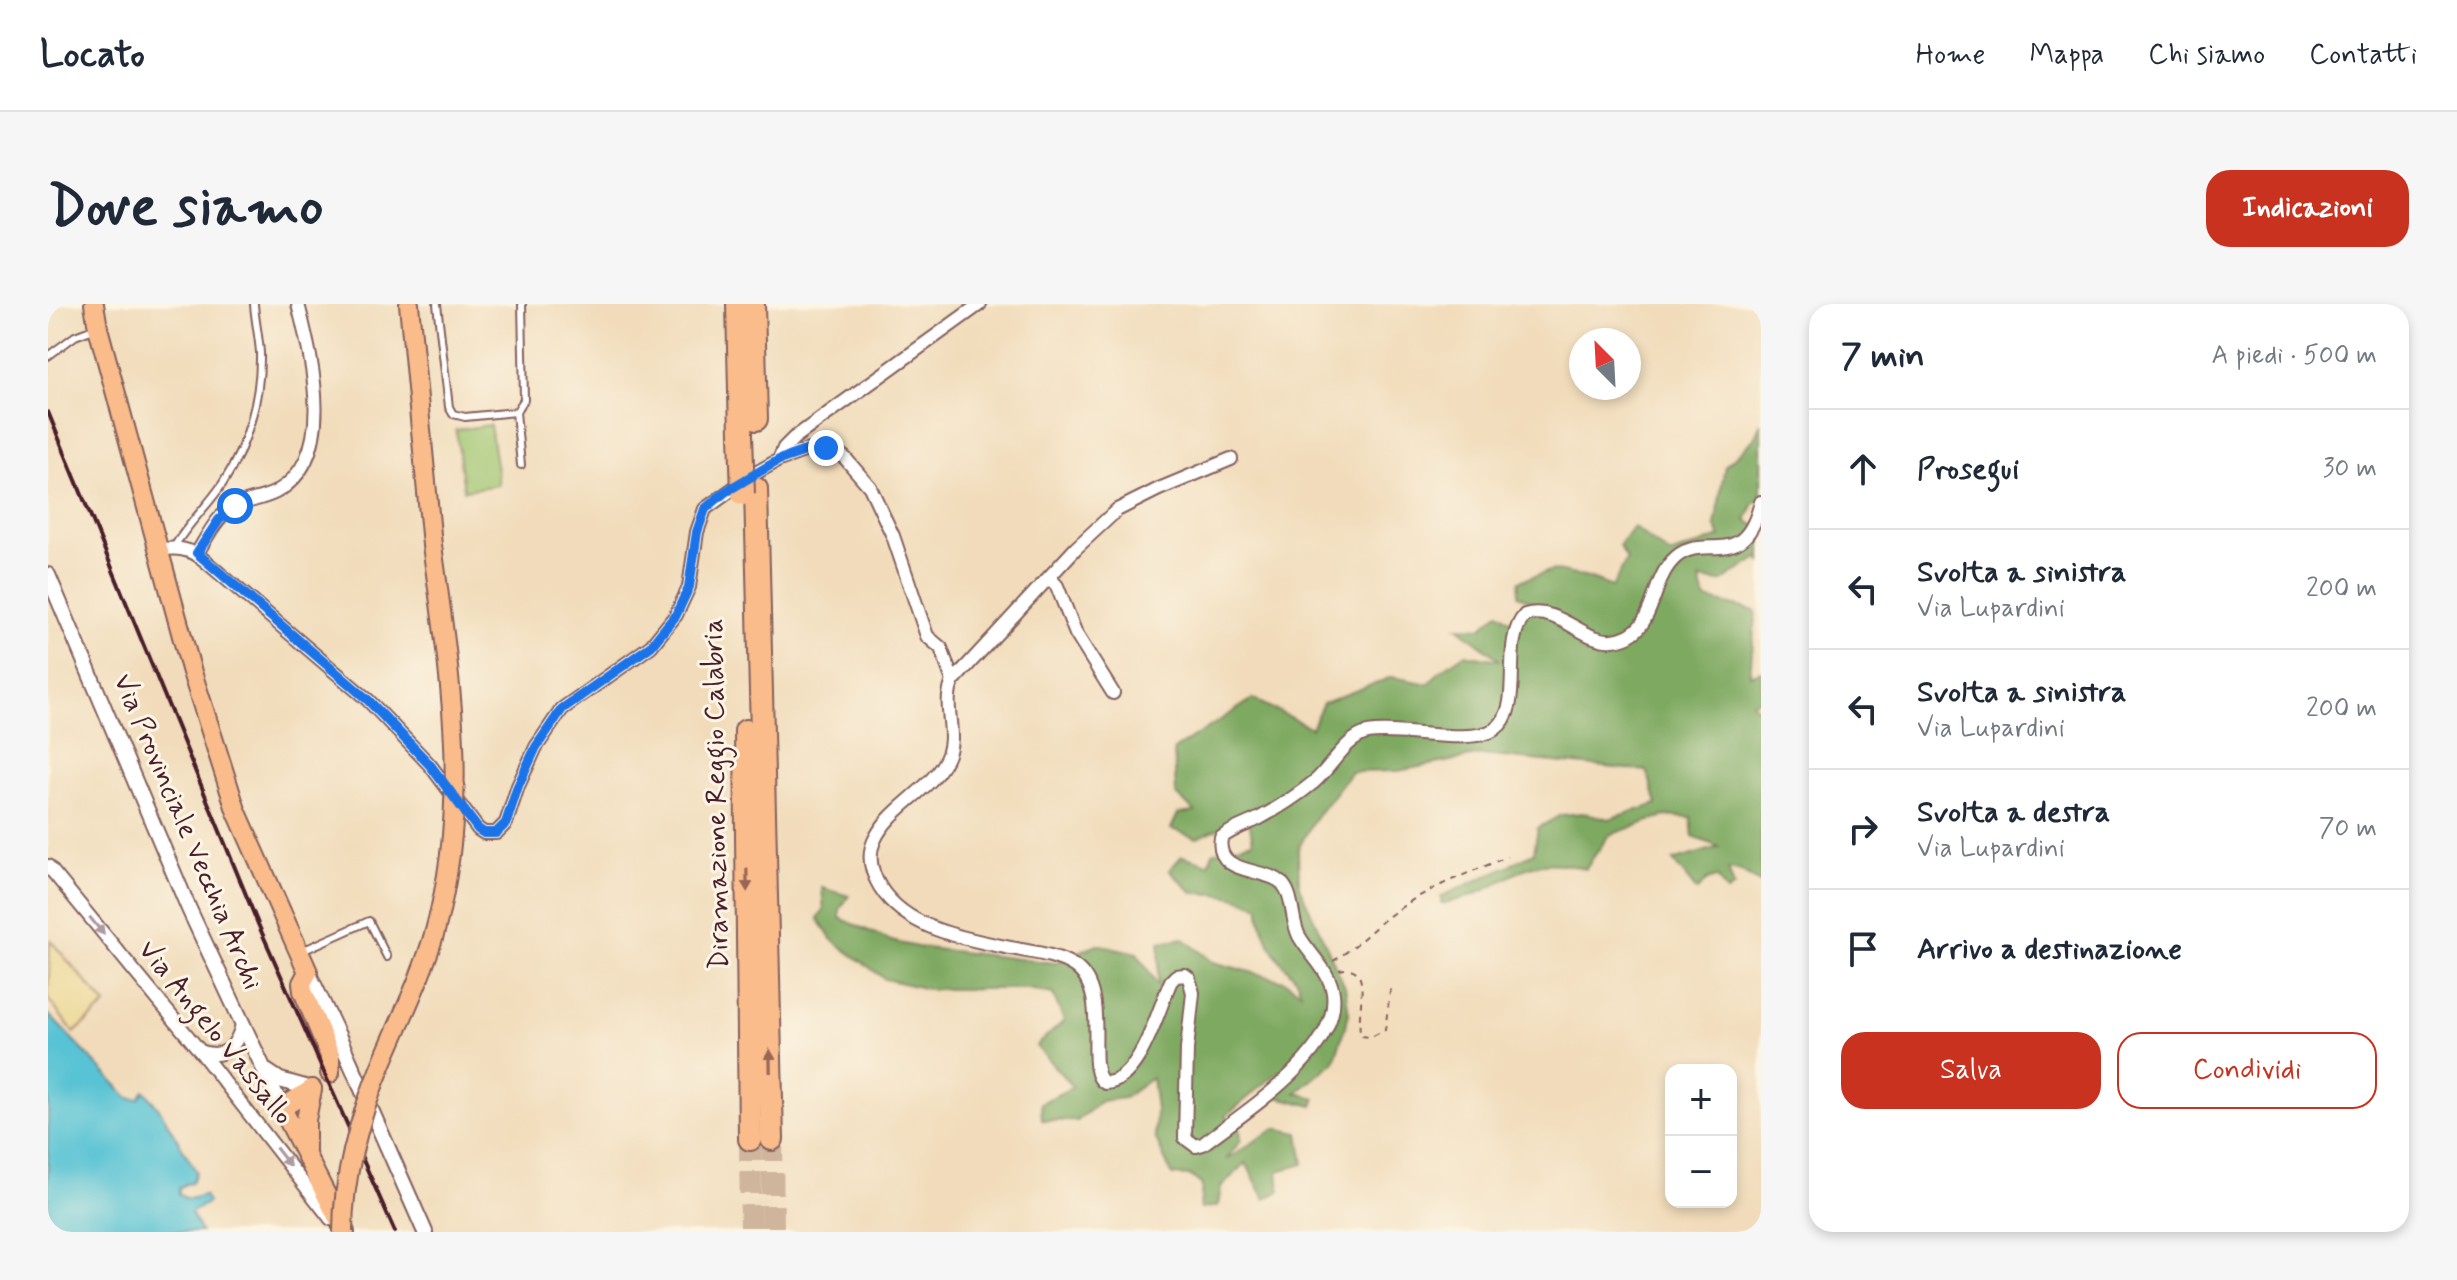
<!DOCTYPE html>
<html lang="it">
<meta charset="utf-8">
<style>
:root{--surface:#fff;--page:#f6f6f7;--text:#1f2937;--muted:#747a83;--line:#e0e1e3;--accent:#c8321e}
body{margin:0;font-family:Mynerve,sans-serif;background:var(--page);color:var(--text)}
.controls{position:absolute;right:24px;bottom:24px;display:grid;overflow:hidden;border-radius:16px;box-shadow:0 4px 12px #0003}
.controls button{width:72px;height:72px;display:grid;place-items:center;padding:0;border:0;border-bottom:2px solid var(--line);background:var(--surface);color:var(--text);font:40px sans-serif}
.compass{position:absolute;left:1521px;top:24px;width:72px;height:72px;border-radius:50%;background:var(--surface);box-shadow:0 4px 12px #0003;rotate:336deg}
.stop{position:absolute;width:24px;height:24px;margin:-18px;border:6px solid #1a73e8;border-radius:50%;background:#fff}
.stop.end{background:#1a73e8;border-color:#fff;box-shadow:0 2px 8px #0008}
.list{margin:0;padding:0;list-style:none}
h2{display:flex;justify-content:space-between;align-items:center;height:104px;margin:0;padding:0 32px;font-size:34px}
h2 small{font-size:26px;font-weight:400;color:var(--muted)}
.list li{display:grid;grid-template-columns:52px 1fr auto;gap:24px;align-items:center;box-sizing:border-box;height:120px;padding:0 32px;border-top:2px solid var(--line)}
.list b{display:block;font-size:30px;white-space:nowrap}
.list p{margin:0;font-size:26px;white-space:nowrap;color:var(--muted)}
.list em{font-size:26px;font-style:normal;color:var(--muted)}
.actions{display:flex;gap:16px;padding:24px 32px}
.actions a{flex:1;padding:18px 0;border:2px solid var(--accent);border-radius:24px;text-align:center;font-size:28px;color:var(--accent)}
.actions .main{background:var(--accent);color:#fff}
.icon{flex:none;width:44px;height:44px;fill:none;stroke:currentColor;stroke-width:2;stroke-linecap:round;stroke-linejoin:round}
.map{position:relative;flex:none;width:1713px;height:928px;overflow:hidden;border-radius:24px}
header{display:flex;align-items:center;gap:48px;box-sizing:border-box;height:112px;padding:0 40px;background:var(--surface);border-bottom:2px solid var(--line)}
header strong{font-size:38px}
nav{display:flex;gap:44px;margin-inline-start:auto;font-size:28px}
.intro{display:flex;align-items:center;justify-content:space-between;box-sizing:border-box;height:192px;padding:0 48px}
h1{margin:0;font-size:56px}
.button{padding:20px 36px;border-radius:24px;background:var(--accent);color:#fff;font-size:28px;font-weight:700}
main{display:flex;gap:48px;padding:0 48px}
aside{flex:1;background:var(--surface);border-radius:24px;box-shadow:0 4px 12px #0003}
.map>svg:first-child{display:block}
</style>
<header>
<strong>Locato</strong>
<nav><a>Home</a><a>Mappa</a><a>Chi siamo</a><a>Contatti</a></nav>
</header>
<div class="intro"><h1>Dove siamo</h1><a class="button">Indicazioni</a></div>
<main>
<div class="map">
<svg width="1713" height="928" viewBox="0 0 1713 928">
<rect width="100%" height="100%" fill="#fcf5e5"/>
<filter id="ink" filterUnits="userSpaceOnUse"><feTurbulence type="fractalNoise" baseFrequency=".0125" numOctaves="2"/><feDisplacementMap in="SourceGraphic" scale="16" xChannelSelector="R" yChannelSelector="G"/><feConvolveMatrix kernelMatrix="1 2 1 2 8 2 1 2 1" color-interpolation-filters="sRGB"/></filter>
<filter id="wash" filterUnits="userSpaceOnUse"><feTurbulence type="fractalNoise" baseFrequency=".006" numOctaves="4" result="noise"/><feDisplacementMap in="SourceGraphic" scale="32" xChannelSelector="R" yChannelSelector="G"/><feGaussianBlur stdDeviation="1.8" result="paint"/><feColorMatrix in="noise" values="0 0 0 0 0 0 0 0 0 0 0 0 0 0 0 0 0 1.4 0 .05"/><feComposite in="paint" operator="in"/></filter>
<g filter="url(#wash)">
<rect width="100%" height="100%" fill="#f1dbba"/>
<path fill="#9ec36d" stroke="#74714c" stroke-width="2" d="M442,121l9,60 -35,5 -8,-60z"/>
<path fill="#7ea960" stroke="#646446" stroke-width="2" d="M1713,118v77l-7,4 -8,18 15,7v34l-3,-4 -37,24 -21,-3 5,20 51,12 -6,64 11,-4v27l-10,5 10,8v173l-21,-13 -12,-2 6,18 -7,5 -10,-15 -10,3 -10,11 -24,-30 46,-14 -26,-10 -2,-19 -27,-2 -55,19 -24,34c-56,-15 -60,3 -107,24 -11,5 -25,8 -37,11v-7c31,-16 63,-27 93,-45l4,-24 23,-13 23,-2 25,6 48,-15 -10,-33 -165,-16 -84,16 -47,1 -38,49 -15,28 1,37 46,101 4,27 -15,48 -38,31 20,5 -3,8 -35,-9 4,-28 -56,47 14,13 1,11 -15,20 49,-32 24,5 5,31 -26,7 2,20 -15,8 -19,-36 -25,24 -3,19 -18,3 2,-24 -11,-9 -19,-1 -17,-38 1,-28 -4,-31 -28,20 -23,3 -24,20 -35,-1 -1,-17 32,-16 -37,-41 28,-25 -11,-27 -25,-5h-100l-43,-10 -54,-40 -13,-21 6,-7 -2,-23 27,8 -9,13v9l51,23 26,6 137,16 43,-19 40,9 21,32 2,-43 23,-4 30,24 71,19 17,11c-4,-18 -16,-23 -25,-37 -8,-13 -17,-33 -16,-48 -22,-11 -42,-14 -67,-14l-24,-23 13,-14 27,8 4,-12 40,-10 -5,-27 -51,23 -26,-9 7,-15 17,-2 -19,-18 -2,-44 79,-51 58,29 12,-25 69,-26 37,7 12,-14 23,-16 36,6 -43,-33 24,1 18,-16 12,9 34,-13 -27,-13 1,-14 34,-11 35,8 24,9 15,-28 -8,-13 14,-19 37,28 51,-18 -6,-11 10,-60 29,-27z"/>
<path fill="#eeda9e" stroke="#9c7c64" stroke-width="2" d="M2,636l56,65 -32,28 -26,-34z"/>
<path fill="#59c3d4" stroke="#527180" stroke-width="2" d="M0,710l81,84 10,1 5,-9 14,17 38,64 -4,12 -7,1 -6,5v5c7,8 17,3 25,1l4,7 -17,11 10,19h-153z"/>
</g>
<g filter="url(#ink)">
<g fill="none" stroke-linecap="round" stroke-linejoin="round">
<g stroke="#d0b59d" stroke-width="22" stroke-dasharray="22 11" stroke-linecap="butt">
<path d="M702,835l1,93"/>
<path d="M724,835l1,93"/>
</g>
<defs>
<g id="service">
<path d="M389,0l12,103 4,7 12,3 51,-5"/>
<path d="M0,52l27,-20 21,-8"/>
<path d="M473,161l-5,-53 8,-12 -2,-96"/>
<path d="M126,243c14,-24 34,-41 49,-64 24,-37 38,-85 37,-130 -1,-16 -5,-33 -6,-49"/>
<path d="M254,647l67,-30 18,36"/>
</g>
<g id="minor">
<path d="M731,156l5,-12 10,-10 186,-134"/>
<path d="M111,246c17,-3 31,-2 45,10l164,140 62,65 48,64 6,4h12l10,-10 12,-37 18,-39 26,-38 89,-63 25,-31 13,-28 8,-55 8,-23 47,-34 27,-15 25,-9 22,-3 10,4 9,6 25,29 23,49 34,100 14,12 12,33c-12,26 6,52 -7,78 -16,33 -57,48 -72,82 -7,16 -3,31 6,46 28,45 93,53 141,63 17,3 38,6 53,16 39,26 8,105 31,117 35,0 54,-77 66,-102l5,-5 9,-1 4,3 4,15 -6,56 -2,89 11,8 7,-2c41,-32 138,-92 130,-151 -3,-22 -24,-39 -34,-57 -9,-17 -4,-45 -21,-56 -20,-12 -63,-7 -57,-42 11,-9 24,-13 37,-19 20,-11 39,-23 56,-37 17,-14 32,-45 54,-49 32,-6 102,13 127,-4 31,-21 4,-86 30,-114 34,-10 59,28 87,25 45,-4 36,-53 60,-79 30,-33 71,15 89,-59"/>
<path d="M149,249c9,-14 21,-40 38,-47 13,-6 28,-7 41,-14 62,-34 36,-132 22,-188"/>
<path d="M1002,274l7,8 19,48 37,59"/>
<path d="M905,377l123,-133 41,-38 42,-21 72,-30"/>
<path d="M0,562l152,185 131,168"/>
<path d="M152,747c24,9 36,-3 42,-26"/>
</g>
<g id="tertiary">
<path d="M0,271l141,334 93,199"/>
<path d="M260,668l30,63 87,197"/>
<path d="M217,766l15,10 32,9"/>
</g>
<g id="primary">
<path d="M46,0l4,24 93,341 45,141 72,162 -6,11 1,8 27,65v17"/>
<path d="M361,0l23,241"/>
<path d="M264,785l-30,19 63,124"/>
<path d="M258,847v-31l6,-31"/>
</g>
<g id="motorway">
<path d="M690,0l3,131"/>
<path d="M705,0l3,115"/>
<path d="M708,185l16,650"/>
<path d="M698,427l4,408"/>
</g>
</defs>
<use href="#service" stroke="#84615d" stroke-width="10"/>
<use href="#minor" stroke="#84615d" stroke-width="16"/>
<use href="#tertiary" stroke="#84615d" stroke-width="18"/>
<use href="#primary" stroke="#84615d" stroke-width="22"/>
<use href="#motorway" stroke="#84615d" stroke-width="26"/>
<g stroke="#84615d" stroke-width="2" stroke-dasharray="6 6" stroke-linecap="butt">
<path d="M1285,657c24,-14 40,-34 63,-50 33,-24 73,-38 111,-54"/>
<path d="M1291,666c38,-10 15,47 22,66l10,1 14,-7 6,-46"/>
</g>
<use href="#service" stroke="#fff" stroke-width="6"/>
<use href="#minor" stroke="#fff" stroke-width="12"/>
<use href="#tertiary" stroke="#fff" stroke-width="14"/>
<use href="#primary" stroke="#fabc8b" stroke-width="18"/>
<use href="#motorway" stroke="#fabc8b" stroke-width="22"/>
<path stroke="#4a1f2b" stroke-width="4" d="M0,108l210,512 137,308"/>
<defs>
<path id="primary-bridge" d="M295,928c0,-57 18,-119 40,-171 18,-43 39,-84 52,-130 36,-132 15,-254 -3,-386"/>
<path id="motorway-bridge" d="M693,131l2,59"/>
</defs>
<use href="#primary-bridge" stroke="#84615d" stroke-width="22" stroke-linecap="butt"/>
<use href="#motorway-bridge" stroke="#84615d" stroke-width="26" stroke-linecap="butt"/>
<use href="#primary-bridge" stroke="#fabc8b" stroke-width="18"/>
<use href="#motorway-bridge" stroke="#fabc8b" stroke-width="22"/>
</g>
<defs><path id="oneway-solid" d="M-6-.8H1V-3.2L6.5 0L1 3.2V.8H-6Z" transform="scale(2)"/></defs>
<g fill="#996656">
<use href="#oneway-solid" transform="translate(699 576) rotate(89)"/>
<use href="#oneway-solid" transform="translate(722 757) rotate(-91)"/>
</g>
<g fill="#ae9aa0">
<use href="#oneway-solid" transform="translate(49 622) rotate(51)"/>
<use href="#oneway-solid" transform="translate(235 853) rotate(52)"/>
</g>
</g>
<g fill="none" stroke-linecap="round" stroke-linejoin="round" filter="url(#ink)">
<path stroke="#1a73e8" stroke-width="10" d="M187,202l-16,14 -22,33 171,147 62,65 48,64 6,4h12l10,-10 12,-37 18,-39 26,-38 89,-63 25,-31 13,-28 8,-55 8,-23 20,-17 54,-32 35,-12h12"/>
</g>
<g text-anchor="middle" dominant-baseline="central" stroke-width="6" stroke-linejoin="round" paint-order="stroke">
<g font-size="28" fill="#4a1f2b" stroke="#fcf5e5">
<text transform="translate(669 490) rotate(-91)">Diramazione Reggio Calabria</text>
<text transform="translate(139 528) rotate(67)">Via Provinciale Vecchia Archi</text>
<text transform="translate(167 729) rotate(51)">Via Angelo Vassallo</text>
</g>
</g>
</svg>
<div class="controls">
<button>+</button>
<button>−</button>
</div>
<svg class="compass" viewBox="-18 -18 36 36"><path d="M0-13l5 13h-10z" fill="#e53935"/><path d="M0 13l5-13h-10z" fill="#747a83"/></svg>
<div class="stop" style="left:187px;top:202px"></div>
<div class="stop end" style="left:778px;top:144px"></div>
</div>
<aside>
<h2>7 min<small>A piedi · 500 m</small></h2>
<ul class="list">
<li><svg class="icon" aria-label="ahead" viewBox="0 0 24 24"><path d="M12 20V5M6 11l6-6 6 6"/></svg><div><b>Prosegui</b></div><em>30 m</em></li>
<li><svg class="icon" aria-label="left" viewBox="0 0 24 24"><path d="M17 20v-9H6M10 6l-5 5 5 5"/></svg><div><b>Svolta a sinistra</b><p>Via Lupardini</p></div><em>200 m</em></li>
<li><svg class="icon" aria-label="left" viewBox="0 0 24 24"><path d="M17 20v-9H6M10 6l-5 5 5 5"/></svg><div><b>Svolta a sinistra</b><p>Via Lupardini</p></div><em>200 m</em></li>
<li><svg class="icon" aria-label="right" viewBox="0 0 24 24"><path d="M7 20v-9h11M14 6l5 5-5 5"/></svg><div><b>Svolta a destra</b><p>Via Lupardini</p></div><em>70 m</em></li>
<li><svg class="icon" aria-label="arrive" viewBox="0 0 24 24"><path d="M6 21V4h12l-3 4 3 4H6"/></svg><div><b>Arrivo a destinazione</b></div></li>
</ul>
<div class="actions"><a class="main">Salva</a><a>Condividi</a></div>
</aside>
</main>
